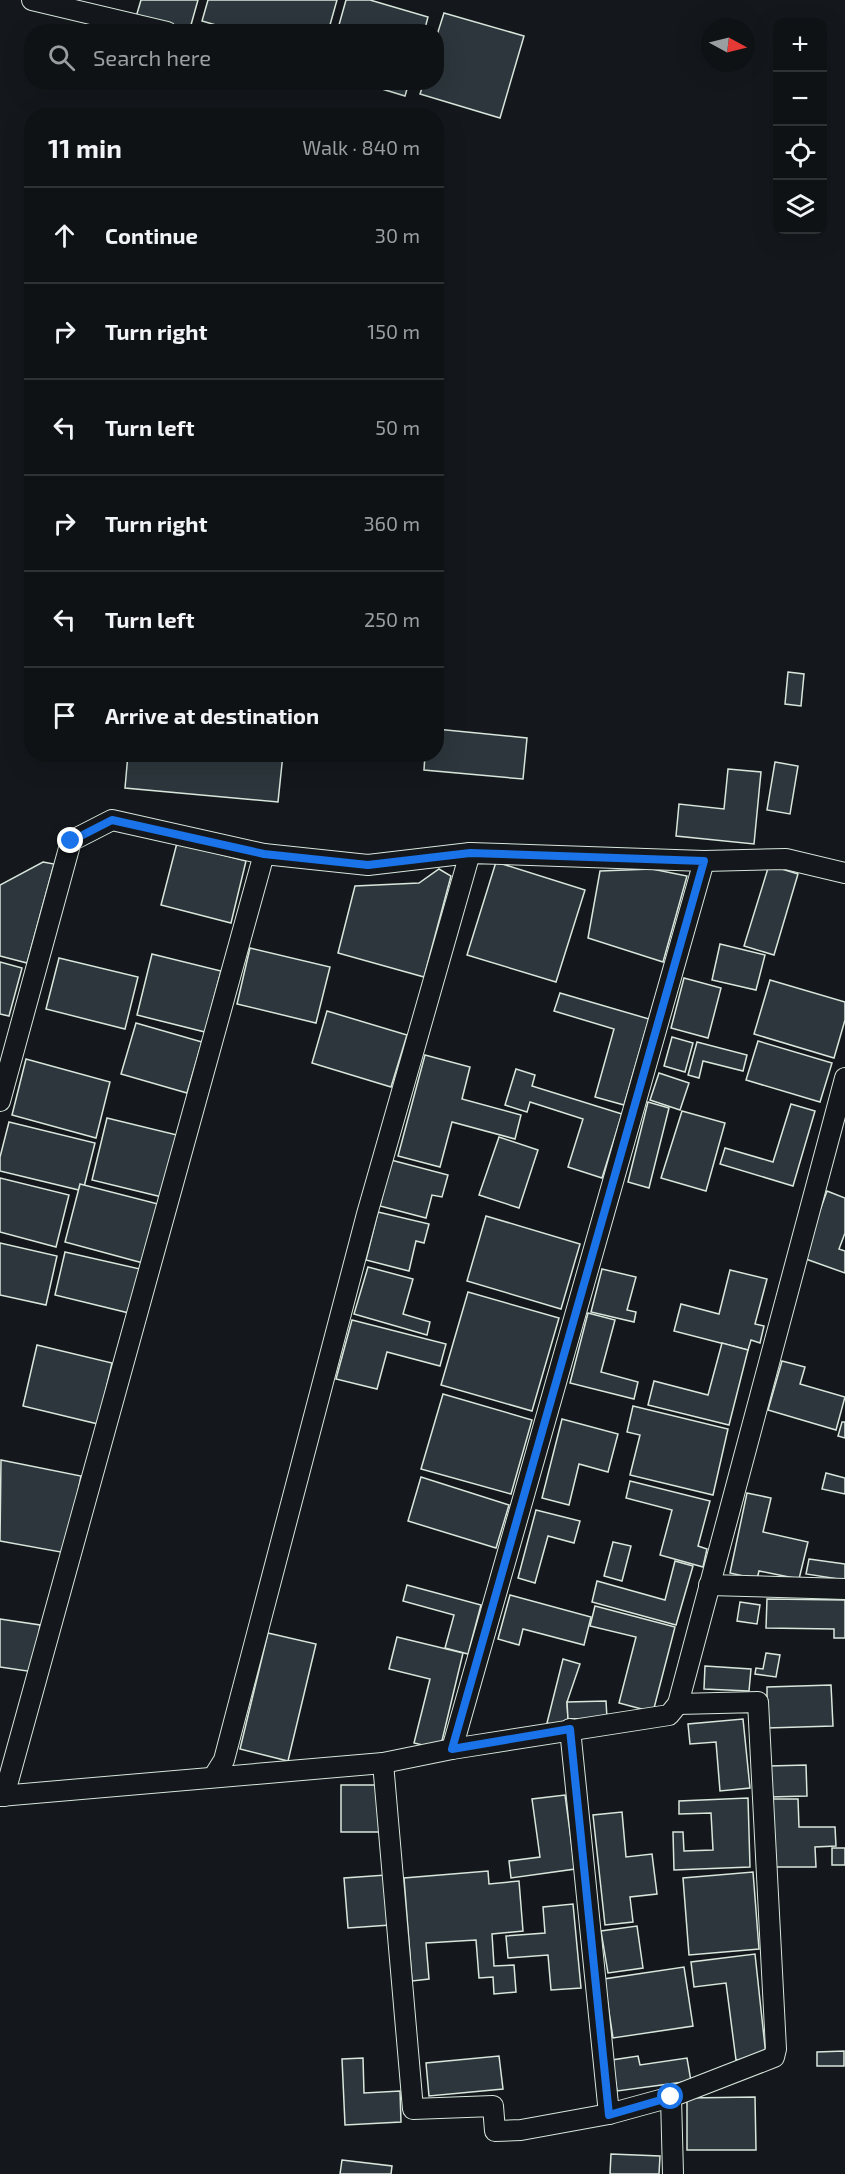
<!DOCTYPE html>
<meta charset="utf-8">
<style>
:root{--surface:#0f1215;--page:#1d2022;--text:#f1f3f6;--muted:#9b9ea0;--line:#2f3234}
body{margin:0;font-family:"Exo 2",sans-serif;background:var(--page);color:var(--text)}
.controls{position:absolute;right:18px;top:18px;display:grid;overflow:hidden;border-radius:12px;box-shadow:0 6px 24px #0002}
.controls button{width:54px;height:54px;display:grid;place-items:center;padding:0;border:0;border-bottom:2px solid var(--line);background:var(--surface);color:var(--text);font:30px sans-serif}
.compass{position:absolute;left:701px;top:18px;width:54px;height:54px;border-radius:50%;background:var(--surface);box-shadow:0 6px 24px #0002;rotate:97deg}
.stop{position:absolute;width:18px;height:18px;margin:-14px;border:4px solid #1a73e8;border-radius:50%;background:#fff}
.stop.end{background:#1a73e8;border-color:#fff;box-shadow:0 2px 6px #0008}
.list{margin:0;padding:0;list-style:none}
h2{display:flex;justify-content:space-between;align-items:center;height:78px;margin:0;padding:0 24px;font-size:26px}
h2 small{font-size:20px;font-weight:400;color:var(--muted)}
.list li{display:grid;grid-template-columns:39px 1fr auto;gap:18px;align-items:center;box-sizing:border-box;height:96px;padding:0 24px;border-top:2px solid var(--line)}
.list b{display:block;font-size:22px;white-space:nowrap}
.list em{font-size:20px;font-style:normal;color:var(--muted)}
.icon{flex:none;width:33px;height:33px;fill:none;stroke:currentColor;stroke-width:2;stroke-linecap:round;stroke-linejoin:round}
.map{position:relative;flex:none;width:845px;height:2174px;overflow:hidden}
.search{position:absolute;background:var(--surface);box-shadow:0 6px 24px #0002;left:24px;top:24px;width:420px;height:66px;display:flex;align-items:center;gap:15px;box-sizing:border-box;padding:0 21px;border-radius:24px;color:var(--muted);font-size:22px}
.panel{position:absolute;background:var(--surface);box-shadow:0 6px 24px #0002;left:24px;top:108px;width:420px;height:654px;border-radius:24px}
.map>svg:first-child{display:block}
</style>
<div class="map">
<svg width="845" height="2174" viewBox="0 0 845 2174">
<rect width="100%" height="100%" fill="#14181c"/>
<g fill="#2c363c" stroke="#d8e6dc" stroke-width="1.5">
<path d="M141,0h57l-9,32 -53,-15z"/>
<path d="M208,0h129l-9,32h-88l-38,-11z"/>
<path d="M346,0h24l58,17 -4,15h-87z"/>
<path d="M444,13l80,23 -24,82 -80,-24 4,-12h12v-44z"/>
<path d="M359,82h50l-4,14z"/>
<path d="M788,672l16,2 -3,32 -16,-2z"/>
<path d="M436,729l91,9 -4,41 -99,-9 1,-16h11z"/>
<path d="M128,754h155l-5,48 -153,-14z"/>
<path d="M775,762l23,4 -8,48 -23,-4z"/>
<path d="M728,769l33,3 -7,72 -78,-8 3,-32 45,5z"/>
<path d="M177,843l69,18 -15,62 -70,-18z"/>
<path d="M43,862l11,2 -27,99 -27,-7v-71z"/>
<path d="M496,862l89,28 -29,92 -89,-27z"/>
<path d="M769,865l29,9 -24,81 -30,-9z"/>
<path d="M439,869l12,7 -27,101 -86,-24 17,-67 64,-3z"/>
<path d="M652,869l35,7 -24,86 -75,-24 12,-67z"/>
<path d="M720,944l45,11 -9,35 -44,-10z"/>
<path d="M250,948l80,19 -14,56 -79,-19z"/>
<path d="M152,954l69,17 -16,61 -68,-17z"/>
<path d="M59,958l79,19 -13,52 -79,-20z"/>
<path d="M0,962l22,6 -13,48 -9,-2z"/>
<path d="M684,978l37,10 -13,50 -37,-10z"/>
<path d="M770,980l75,22v18l-11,38 -80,-24z"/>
<path d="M560,993l89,26 -25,86 -29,-8 19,-68 -60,-18z"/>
<path d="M327,1011l80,24 -16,52 -79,-24z"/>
<path d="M136,1023l66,19 -15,51 -66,-19z"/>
<path d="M672,1037l21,6 -8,29 -21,-6z"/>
<path d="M758,1041l74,22 -12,39 -74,-22z"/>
<path d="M697,1042l50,13 -4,16 -40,-10 -4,17 -11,-3z"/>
<path d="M425,1055l45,12 -8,32 59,16 -6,24 -63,-17 -12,45 -42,-11z"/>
<path d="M26,1059l84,23 -14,56 -84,-23z"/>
<path d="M516,1069l19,6 -3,11 90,28 -20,64 -34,-11 15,-48 -53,-17 -3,10 -22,-7z"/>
<path d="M659,1073l30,10 -9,27 -30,-10z"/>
<path d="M648,1102l21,6 -20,80 -21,-6z"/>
<path d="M791,1104l24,7 -22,75 -73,-22 5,-16 48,14z"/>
<path d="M682,1111l43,12 -19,68 -45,-13z"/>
<path d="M107,1118l70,17 -15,62 -70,-17z"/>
<path d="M9,1122l86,21 -12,48 -83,-20v-14z"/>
<path d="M499,1137l39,13 -19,58 -40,-13z"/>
<path d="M391,1160l57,15 -6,22 -10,-2 -6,23 -46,-12z"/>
<path d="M0,1178l69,17 -13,52 -56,-15z"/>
<path d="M80,1184l78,20 -15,59 -78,-21z"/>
<path d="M827,1191l18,7v35l-6,16 6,2v22l-42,-15z"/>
<path d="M378,1212l51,12 -5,19 -8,-2 -7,30 -43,-11z"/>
<path d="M486,1216l94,28 -19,65 -94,-28z"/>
<path d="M0,1243l57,13 -11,49 -46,-10z"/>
<path d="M65,1252l75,17 -11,44 -74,-18z"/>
<path d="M368,1267l45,12 -10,35 27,8 -3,13 -73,-21z"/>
<path d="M602,1269l34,8 -9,33 9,2 -2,10 -43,-10z"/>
<path d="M730,1270l37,9 -12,45 9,2 -4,17 -9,-3 -3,10 -74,-19 7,-27 38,10z"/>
<path d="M468,1292l91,26 -27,93 -91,-26z"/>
<path d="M588,1313l27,7 -14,52 37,10 -4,17 -64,-16z"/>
<path d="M352,1320l94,24 -6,22 -53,-14 -10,37 -41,-10z"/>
<path d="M722,1343l26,7 -19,75 -81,-20 6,-24 54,14z"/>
<path d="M37,1345l75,18 -14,61 -75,-18z"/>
<path d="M782,1361l23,6 -5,17 45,13 -9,33 -68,-20z"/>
<path d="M443,1394l89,26 -21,74 -90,-25z"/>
<path d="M633,1406l95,23 -15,66 -83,-20 10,-40 -13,-3z"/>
<path d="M562,1419l56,15 -10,38 -29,-8 -10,41 -27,-7z"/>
<path d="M842,1422h3v16l-7,-2z"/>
<path d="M1,1460l80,16 -15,77 -66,-12z"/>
<path d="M826,1473l19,5v16l-23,-5z"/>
<path d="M421,1477l88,28 -13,43 -88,-27z"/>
<path d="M630,1481l80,20 -12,45 9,3 -4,18 -43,-12 12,-45 -46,-12z"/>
<path d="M747,1493l24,5 -8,34 45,10 -9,37 -40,-8 -2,8 -27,-6z"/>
<path d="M536,1510l44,11 -6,22 -26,-7 -13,47 -17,-5z"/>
<path d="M613,1542l18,4 -9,35 -18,-5z"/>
<path d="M809,1559l36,5v16l-39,-6z"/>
<path d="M675,1561l18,5 -17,59 -84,-23 5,-21 68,19z"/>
<path d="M407,1585l74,20 -13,49 -23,-6 9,-33 -51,-14z"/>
<path d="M510,1595l81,22 -7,28 -61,-16 -4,16 -21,-6z"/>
<path d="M767,1599l78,1v38h-11v-9l-68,-1z"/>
<path d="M740,1602l20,3 -3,19 -20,-3z"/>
<path d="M595,1606l80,21 -22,85 -34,-9 17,-66 -46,-11z"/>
<path d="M0,1619l40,6 -6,47 -34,-5z"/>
<path d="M268,1633l48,11 -28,117 -48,-12z"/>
<path d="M397,1637l66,16 -23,96 -26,-6 16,-64 -41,-10z"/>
<path d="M766,1653l14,2 -4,22 -21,-3 1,-6 7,1z"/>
<path d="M563,1659l17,5 -13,38 1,17 -4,8 -17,-4z"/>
<path d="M705,1666l46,3 -2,22 -45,-2z"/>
<path d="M831,1685l2,41 -66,2v-41z"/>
<path d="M606,1701l1,17 -39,1 -1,-17z"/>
<path d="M743,1719l7,69 -30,3 -4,-49 -26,2 -2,-20z"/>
<path d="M806,1765l1,31 -37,1 -1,-31z"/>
<rect x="341" y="1785" width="42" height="47"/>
<path d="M565,1795l10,74 -64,9 -2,-17 31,-4 -8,-58z"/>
<path d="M748,1798l2,69 -76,3 -1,-38h10l1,19 29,-1 -2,-37 -32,1v-13z"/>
<path d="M771,1799h27l1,28h36l1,19 -21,1 1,20h-44z"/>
<path d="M622,1812l4,45 26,-3 5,40 -27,3 3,25 -28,3 -12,-110z"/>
<rect x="832" y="1848" width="13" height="17"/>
<path d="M488,1871l1,13 30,-3 4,50 -31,3 2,32 20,-1 2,27 -22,2 -1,-17 -14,1 -3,-38 -50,3 3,36 -17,2 -8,-103z"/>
<path d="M753,1872l6,77 -70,6 -6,-77z"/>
<path d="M386,1875l4,50 -42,3 -4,-50z"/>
<path d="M573,1904l8,84 -30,2 -3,-35 -40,3 -2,-22 39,-3 -2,-26z"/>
<path d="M637,1926l6,42 -35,5 -7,-42z"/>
<path d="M755,1954l11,102 -30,4 -10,-77 -32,4 -3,-25z"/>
<path d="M684,1967l9,59 -80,12 -9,-59z"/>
<path d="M844,2051v15h-27v-14z"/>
<path d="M499,2056l4,33 -74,7 -3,-33z"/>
<path d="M638,2056l2,9 47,-7 4,23 -74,10 -5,-31z"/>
<path d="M363,2058l1,35 36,-2 1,31 -56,3 -3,-66z"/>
<path d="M755,2097l1,53h-69v-52z"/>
<path d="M611,2154l49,2 -1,18h-49z"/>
<path d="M342,2160l50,6 -1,8h-51z"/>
</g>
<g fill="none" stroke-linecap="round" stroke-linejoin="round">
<defs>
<g id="minor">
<path d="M32,0l135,32"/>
<path d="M0,1101l71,-260 41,-21 152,34"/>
<path d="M709,1585l136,4"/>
<path d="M570,1729l39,385 62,-17"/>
<path d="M452,1749l252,-888"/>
<path d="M383,1763l30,346 80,-3 2,25 26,-1 88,-16"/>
<path d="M214,1776l10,-16 143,-546 103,-361 234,8 82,-2 59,14"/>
<path d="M0,1796l383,-33 69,-14 217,-34 9,-11 167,-626"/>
<path d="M4,1796l260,-942 104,11 102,-12"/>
<path d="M673,2174l-2,-77 103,-40 2,-8 -18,-347 -80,2"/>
</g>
</defs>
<use href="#minor" stroke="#d8e6dc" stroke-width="22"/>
<use href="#minor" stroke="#14181c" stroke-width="20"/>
</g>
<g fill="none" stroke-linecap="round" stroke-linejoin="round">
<path stroke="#1a73e8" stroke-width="8" d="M71,841l41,-21 152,34 104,11 102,-12 234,8 -252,888 118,-20 39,386 62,-18"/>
</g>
</svg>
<div class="controls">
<button>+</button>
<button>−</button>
<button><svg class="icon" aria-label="locate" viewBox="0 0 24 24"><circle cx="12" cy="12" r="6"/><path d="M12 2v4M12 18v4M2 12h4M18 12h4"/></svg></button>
<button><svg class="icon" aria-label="layers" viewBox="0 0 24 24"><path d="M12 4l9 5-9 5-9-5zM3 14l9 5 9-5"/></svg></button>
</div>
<svg class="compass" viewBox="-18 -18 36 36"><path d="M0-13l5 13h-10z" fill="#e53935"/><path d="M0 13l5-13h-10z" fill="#9b9ea0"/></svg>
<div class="stop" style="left:671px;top:2097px"></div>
<div class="stop end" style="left:71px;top:841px"></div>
<div class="search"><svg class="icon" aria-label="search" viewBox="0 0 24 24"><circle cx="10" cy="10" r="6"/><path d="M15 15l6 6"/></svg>Search here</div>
<section class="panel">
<h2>11 min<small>Walk · 840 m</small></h2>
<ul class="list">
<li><svg class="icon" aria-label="ahead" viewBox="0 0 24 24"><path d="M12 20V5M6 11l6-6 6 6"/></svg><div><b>Continue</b></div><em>30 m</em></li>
<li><svg class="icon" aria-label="right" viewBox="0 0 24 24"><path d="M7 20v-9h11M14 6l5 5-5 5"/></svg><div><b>Turn right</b></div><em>150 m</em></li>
<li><svg class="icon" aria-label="left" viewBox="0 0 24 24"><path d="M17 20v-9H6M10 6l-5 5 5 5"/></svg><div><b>Turn left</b></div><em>50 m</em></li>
<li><svg class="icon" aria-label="right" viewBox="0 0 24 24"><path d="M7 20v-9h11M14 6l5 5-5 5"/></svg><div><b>Turn right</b></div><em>360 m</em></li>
<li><svg class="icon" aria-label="left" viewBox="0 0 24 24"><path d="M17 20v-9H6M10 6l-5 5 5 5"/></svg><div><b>Turn left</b></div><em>250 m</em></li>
<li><svg class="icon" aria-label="arrive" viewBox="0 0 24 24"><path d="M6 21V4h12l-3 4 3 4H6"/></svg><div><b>Arrive at destination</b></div></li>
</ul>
</section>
</div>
